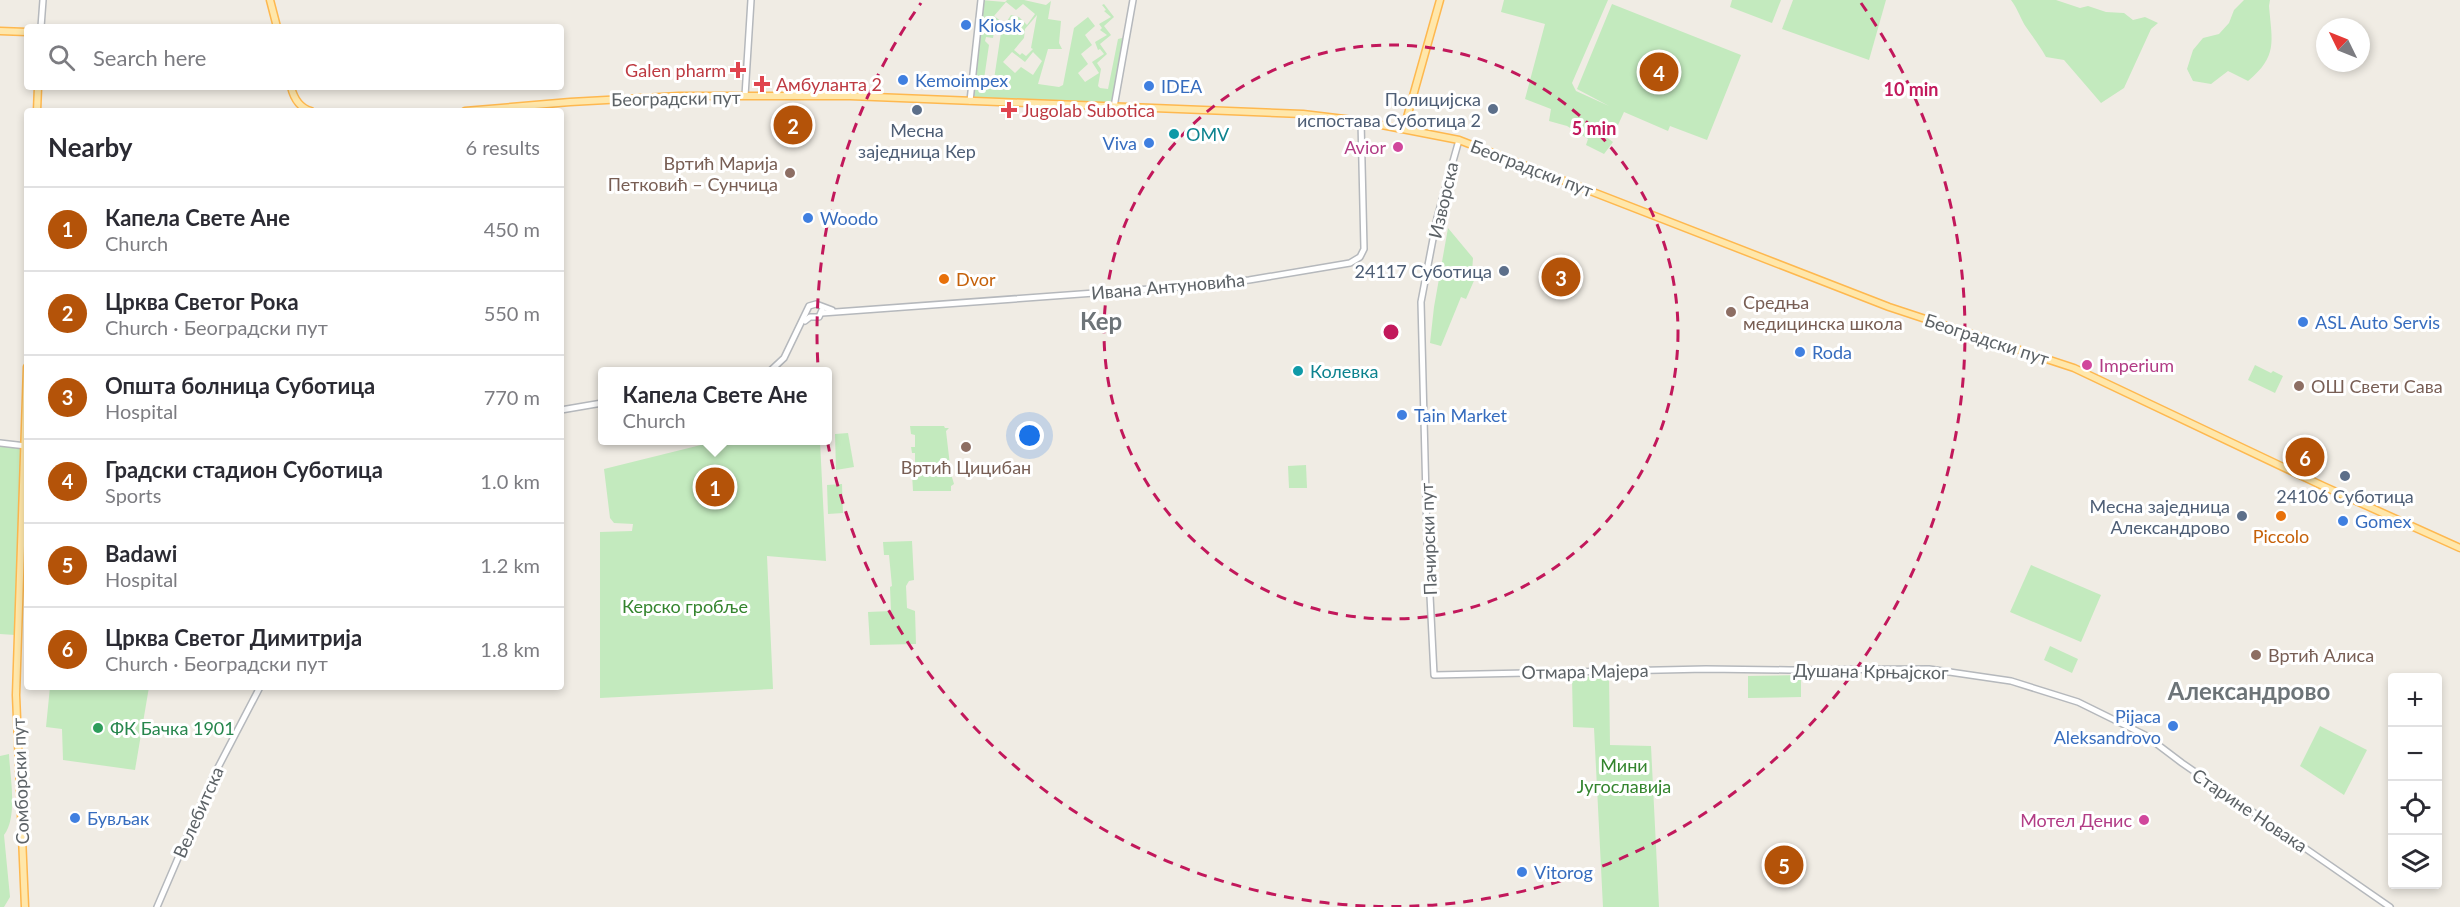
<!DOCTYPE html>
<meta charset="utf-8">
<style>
:root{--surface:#fff;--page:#f7f7f7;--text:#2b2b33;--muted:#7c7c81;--line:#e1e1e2;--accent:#b45309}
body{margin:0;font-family:Lato,sans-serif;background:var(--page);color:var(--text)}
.controls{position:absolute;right:18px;bottom:18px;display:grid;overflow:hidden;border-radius:6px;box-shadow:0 3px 9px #0003}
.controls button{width:54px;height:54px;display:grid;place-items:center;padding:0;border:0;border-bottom:2px solid var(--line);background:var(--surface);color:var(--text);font:30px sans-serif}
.compass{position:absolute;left:2316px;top:18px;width:54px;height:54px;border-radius:50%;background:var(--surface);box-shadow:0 3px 9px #0003;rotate:313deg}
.you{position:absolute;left:1030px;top:436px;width:21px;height:21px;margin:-15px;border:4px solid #fff;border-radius:50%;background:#1a73e8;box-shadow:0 0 0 9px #1a73e833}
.badge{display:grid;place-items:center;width:39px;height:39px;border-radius:50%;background:var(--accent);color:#fff;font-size:20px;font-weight:700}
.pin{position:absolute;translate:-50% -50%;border:3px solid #fff;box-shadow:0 2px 6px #0006}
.popup{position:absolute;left:598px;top:367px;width:234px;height:78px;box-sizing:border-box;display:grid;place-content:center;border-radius:6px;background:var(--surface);filter:drop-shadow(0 2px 4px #0005);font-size:20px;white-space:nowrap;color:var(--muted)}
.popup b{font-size:22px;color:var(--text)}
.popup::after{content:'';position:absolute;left:50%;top:100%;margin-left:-12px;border:12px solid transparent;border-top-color:var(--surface)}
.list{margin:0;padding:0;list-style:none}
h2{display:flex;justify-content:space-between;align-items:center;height:78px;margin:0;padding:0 24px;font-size:26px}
h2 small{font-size:20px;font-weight:400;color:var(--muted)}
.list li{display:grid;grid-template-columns:39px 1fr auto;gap:18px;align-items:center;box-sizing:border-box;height:84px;padding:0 24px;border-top:2px solid var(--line)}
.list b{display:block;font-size:22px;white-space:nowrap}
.list p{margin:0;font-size:20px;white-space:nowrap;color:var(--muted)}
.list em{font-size:20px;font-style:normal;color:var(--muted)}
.icon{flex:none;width:33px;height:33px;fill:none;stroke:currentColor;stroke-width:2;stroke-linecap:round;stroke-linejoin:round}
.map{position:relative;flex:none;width:2460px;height:907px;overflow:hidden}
.search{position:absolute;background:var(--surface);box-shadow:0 3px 9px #0003;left:24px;top:24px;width:540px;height:66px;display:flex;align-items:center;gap:15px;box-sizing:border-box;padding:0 21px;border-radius:6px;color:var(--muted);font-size:22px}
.panel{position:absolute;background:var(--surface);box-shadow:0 3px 9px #0003;left:24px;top:108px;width:540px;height:582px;border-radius:6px}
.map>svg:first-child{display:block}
</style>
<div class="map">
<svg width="2460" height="907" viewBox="0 0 2460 907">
<rect width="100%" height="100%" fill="#f0ece4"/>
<g fill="#c3eabe" fill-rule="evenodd">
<path d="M981,0l24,2 2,-2h17l22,5 5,-4 -3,18 13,2 -2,22 3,6h-14l-10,35 21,3 4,-2 11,-57 14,-11 7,9 -10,9 7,10 -11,9 7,10 -10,9 7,9 14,-9 -7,-11 12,-8 -4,-5 -2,1 -3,-8 12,-7 -7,-5 2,-2 -3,-4 12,-7 -7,-6 2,-1 -4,-5 2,-1 10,13 -10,9 7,9 -11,9 7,10 -10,9 4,6 -3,17 2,2 8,1 10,-50 8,-2 -12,70 -144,-6zM1006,2l10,8 7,-6 12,10 -8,11 -8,-8 -8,-2 -6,9 -11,-8zM1037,15l-6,33 2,1 -7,7 -4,-3 -2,2 -6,-5 10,-12 1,-9zM996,20l6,6 -9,60h-10l6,-41 -4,-4 1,-4 7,1zM1012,52l13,10 8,-10 9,9 -9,14 -12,-8 -6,6 -12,-11z"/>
<path d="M1504,0h104l-36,83 4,8 33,15 -32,-17 35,-85 129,51 -34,85 -37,-14 -2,5 -44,-19 -6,13 -17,-6 -7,9 19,14 -9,12 -18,-9 2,-6 -21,-13 -18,-5 2,-12 -26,-10 20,-75 -44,-12z"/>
<path d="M1732,0h49l-9,23 -42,-16z"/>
<path d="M1793,0h93l-17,60 -87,-31z"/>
<path d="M2011,0h45l24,8 8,-2 18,6 18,1 9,7 12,-3 13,6 -7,6 -27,59 -23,15 -37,-43 -18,-3c-6,-11 -13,-20 -20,-30 -5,-7 -8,-18 -15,-27z"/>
<path d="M2244,0h26l-1,6c3,36 9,50 -21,75l-20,-10 -17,13 -18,-3 -6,-12 6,-19 10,-12 16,-4 10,-11 5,-13z"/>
<path d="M1448,228l25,30 -1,14 4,4 -10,23 -5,-2 -20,49 -11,-3 4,-36z"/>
<path d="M2255,365l16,8 2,-2 10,5 -8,17 -27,-13z"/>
<path d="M910,426h34l1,2h4l-3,3 5,43 3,10 -3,2v5h-38l-1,-17h3v-21h-3l-1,-6h4v-12l-4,-1z"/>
<path d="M848,433l6,34 -18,3 -1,-36z"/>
<path d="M721,440l99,1 6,120 -59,-5 6,133 -173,9v-166l32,-1 1,-7 -19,-1 -4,-5 -6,-49z"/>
<path d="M0,444l23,3 -8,188 -15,-1z"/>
<path d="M1306,465l1,23h-18l-1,-22z"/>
<path d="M842,484l1,29 -15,1 -1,-29z"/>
<path d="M912,541l2,39 -5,1 -3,5 1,22 8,3 1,33 -46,1 -2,-33 23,-1 -1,-24 2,-1 -3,-31h-5l-1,-13z"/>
<path d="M2031,565l70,30 -20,47 -71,-30z"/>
<path d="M2050,646l28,13 -6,14 -28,-13z"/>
<path d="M1801,675v22l-53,1v-22z"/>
<path d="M1609,676l1,69 41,1 8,161h-56l-9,-179 -21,-1 -1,-50z"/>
<path d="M50,687h99l-14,83 -72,-10 -1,-31 -16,-2z"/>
<path d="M2320,726l47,24 -23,45 -44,-29z"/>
<path d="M9,754c1,23 9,63 -5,81l6,62 -6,10h-4v-151z"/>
</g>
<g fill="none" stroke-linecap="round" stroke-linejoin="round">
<defs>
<g id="minor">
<path d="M41,27l2,-27"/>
<path d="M745,96l6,-96"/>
<path d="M970,101l11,-101"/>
<path d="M1114,107l19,-107"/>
<path d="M1459,140l-22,78 -16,84 6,234 7,139 272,-6 83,1 140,-1 82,12 67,21 67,33 37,28 208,144"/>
<path d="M822,313l382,-28 45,-5 101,-17 10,-6 4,-8 -3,-128"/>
<path d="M805,321l5,-4h9l3,-7"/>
<path d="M769,372l15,-14 25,-52 7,-2 16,6"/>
<path d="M561,410l41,-7"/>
<path d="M0,443l26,3"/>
<path d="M157,907l55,-128 48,-92"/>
</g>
<g id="major">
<path d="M270,0l7,27"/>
<path d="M0,31l27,1"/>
<path d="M291,87c3,12 9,21 20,24"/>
<path d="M37,111l1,-24"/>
<path d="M465,111l105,-9 109,-6h171l453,18 58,7 98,19 430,167 185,61 249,118 137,62"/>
<path d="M1404,128l36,-128"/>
<path d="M25,907l-9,-212 11,-328"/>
</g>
</defs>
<use href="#minor" stroke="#b5b8bc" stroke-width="8"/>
<use href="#major" stroke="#feb84f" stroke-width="9"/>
<use href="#minor" stroke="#fff" stroke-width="5"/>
<use href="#major" stroke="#ffe7aa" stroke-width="6"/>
</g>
<g fill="none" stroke="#c2185b" stroke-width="3" stroke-dasharray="10 8">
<circle cx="1391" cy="332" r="287"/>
<path d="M1861 3A574 574 0 1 1 921 3"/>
</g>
<g fill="#3f7fe0" stroke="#fff" stroke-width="2">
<circle cx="966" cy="25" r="6"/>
<circle cx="903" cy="80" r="6"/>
<circle cx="1149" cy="86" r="6"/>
<circle cx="1149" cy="143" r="6"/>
<circle cx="808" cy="218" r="6"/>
<circle cx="2303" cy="322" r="6"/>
<circle cx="1800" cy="352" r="6"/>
<circle cx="1402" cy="415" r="6"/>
<circle cx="2343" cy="521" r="6"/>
<circle cx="2173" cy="726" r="6"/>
<circle cx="75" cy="818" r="6"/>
<circle cx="1522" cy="872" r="6"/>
</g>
<g fill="#e0444e" stroke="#fff" stroke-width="2">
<path d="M735 61h6v6h6v6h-6v6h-6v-6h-6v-6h6z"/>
<path d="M759 75h6v6h6v6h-6v6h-6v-6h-6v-6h6z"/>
<path d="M1006 101h6v6h6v6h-6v6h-6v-6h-6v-6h6z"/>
</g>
<g fill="#5c6f8a" stroke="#fff" stroke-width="2">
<circle cx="1493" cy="109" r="6"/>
<circle cx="917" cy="110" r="6"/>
<circle cx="1504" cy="271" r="6"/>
<circle cx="2345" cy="476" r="6"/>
<circle cx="2242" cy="516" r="6"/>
</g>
<g fill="#0f9aa8" stroke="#fff" stroke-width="2">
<circle cx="1174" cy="134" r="6"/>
<circle cx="1298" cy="371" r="6"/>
</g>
<g fill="#d1479c" stroke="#fff" stroke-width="2">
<circle cx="1398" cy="147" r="6"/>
<circle cx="2087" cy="365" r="6"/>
<circle cx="2144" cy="820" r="6"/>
</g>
<g fill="#8d6e63" stroke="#fff" stroke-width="2">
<circle cx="790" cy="173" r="6"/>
<circle cx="1731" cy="312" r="6"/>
<circle cx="2299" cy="386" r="6"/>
<circle cx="966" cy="447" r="6"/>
<circle cx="2256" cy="655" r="6"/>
</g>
<g fill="#e8710a" stroke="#fff" stroke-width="2">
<circle cx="944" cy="279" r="6"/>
<circle cx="2281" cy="516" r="6"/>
</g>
<circle fill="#2e9e5b" stroke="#fff" stroke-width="2" cx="98" cy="728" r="6"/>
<g text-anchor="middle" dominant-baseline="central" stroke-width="6" stroke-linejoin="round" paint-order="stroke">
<g font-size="18" fill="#366cbe" stroke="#fff" text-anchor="start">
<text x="978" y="25">Kiosk</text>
<text x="915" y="80">Kemoimpex</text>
<text x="1161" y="86">IDEA</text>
<text x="1137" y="143" text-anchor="end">Viva</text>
<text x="820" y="218">Woodo</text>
<text x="2315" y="322">ASL Auto Servis</text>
<text x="1812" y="352">Roda</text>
<text x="1414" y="415">Tain Market</text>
<text x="2355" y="521">Gomex</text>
<text x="2161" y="716" text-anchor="end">Pijaca<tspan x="2161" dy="21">Aleksandrovo</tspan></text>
<text x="87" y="818">Бувљак</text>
<text x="1534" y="872">Vitorog</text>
</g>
<g font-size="18" fill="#be3a42" stroke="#fff" text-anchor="start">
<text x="726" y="70" text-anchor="end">Galen pharm</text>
<text x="776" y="84">Амбуланта 2</text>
<text x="1022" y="110">Jugolab Subotica</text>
</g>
<g font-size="18" fill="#5c6266" stroke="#fff">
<text transform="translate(676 98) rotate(-1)">Београдски пут</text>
<text transform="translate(1532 168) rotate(21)">Београдски пут</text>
<text transform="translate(1443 200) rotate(-77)">Изворска</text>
<text transform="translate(1168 286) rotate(-5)">Ивана Антуновића</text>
<text transform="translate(1987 339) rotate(18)">Београдски пут</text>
<text transform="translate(1428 539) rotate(-92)">Пачирски пут</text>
<text transform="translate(1585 671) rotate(-1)">Отмара Мајера</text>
<text transform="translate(1871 671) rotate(1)">Душана Крњајског</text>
<text transform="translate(20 781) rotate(-92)">Сомборски пут</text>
<text transform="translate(2250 810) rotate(34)">Старине Новака</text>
<text transform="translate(198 812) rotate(-66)">Велебитска</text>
</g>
<g font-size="18" fill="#4e5e75" stroke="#fff" text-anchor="end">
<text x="1481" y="99">Полицијска<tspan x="1481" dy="21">испостава Суботица 2</tspan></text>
<text x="917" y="130" text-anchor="middle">Месна<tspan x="917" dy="21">заједница Кер</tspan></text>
<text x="1492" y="271">24117 Суботица</text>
<text x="2345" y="496" text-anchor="middle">24106 Суботица</text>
<text x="2230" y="506">Месна заједница<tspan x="2230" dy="21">Александрово</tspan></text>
</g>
<g font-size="18" fill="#0d838f" stroke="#fff" text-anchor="start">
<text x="1186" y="134">OMV</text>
<text x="1310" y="371">Колевка</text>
</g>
<g font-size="18" fill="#b23c85" stroke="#fff" text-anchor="end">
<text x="1386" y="147">Avior</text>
<text x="2099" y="365" text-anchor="start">Imperium</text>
<text x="2132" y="820">Мотел Денис</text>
</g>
<g font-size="18" fill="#785e54" stroke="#fff" text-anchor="start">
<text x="778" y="163" text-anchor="end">Вртић Марија<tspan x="778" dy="21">Петковић – Сунчица</tspan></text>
<text x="1743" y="302">Средња<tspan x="1743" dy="21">медицинска школа</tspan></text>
<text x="2311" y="386">ОШ Свети Сава</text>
<text x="966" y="467" text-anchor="middle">Вртић Цицибан</text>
<text x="2268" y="655">Вртић Алиса</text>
</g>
<g font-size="18" fill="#c56008" stroke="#fff" text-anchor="start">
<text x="956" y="279">Dvor</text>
<text x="2281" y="536" text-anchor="middle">Piccolo</text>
</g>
<g font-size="18" fill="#33842d" stroke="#fff">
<text x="685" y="606">Керско гробље</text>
<text x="1624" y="765">Мини<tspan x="1624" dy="21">Југославија</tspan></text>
</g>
<g font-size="18" fill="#27864d" stroke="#fff" text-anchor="start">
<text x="110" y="728">ФК Бачка 1901</text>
</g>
<g font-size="24" font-weight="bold" fill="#6d7478" stroke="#fff">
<text x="1101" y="320">Кер</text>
<text x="2249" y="690">Александрово</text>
</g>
</g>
<circle cx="1391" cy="332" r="9" fill="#c2185b" stroke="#fff" stroke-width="3"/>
<g font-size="18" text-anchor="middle" font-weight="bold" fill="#c2185b" stroke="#fff" stroke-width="6" stroke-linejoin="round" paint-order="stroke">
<text x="1911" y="96">10 min</text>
<text x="1594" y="135">5 min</text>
</g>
</svg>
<div class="controls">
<button>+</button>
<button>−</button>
<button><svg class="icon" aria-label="locate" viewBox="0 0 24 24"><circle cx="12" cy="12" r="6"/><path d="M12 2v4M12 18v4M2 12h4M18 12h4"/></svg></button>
<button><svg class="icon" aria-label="layers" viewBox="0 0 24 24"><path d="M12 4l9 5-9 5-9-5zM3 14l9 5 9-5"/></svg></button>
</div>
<svg class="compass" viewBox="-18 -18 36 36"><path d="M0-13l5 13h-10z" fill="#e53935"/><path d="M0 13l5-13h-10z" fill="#7c7c81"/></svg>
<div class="you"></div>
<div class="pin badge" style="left:715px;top:487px">1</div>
<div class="popup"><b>Капела Свете Ане</b>Church</div>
<div class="pin badge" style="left:793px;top:125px">2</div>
<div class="pin badge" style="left:1561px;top:277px">3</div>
<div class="pin badge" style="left:1659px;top:72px">4</div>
<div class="pin badge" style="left:1784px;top:865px">5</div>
<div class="pin badge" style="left:2305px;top:457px">6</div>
<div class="search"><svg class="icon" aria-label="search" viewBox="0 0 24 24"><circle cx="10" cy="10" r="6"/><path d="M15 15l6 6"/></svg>Search here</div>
<section class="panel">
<h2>Nearby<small>6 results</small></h2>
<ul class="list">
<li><span class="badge">1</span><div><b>Капела Свете Ане</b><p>Church</p></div><em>450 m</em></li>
<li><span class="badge">2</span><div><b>Црква Светог Рока</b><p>Church · Београдски пут</p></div><em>550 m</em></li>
<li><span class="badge">3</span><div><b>Општа болница Суботица</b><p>Hospital</p></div><em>770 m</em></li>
<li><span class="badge">4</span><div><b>Градски стадион Суботица</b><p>Sports</p></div><em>1.0 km</em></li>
<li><span class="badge">5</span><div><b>Badawi</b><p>Hospital</p></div><em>1.2 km</em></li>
<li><span class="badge">6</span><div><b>Црква Светог Димитрија</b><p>Church · Београдски пут</p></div><em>1.8 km</em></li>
</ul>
</section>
</div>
